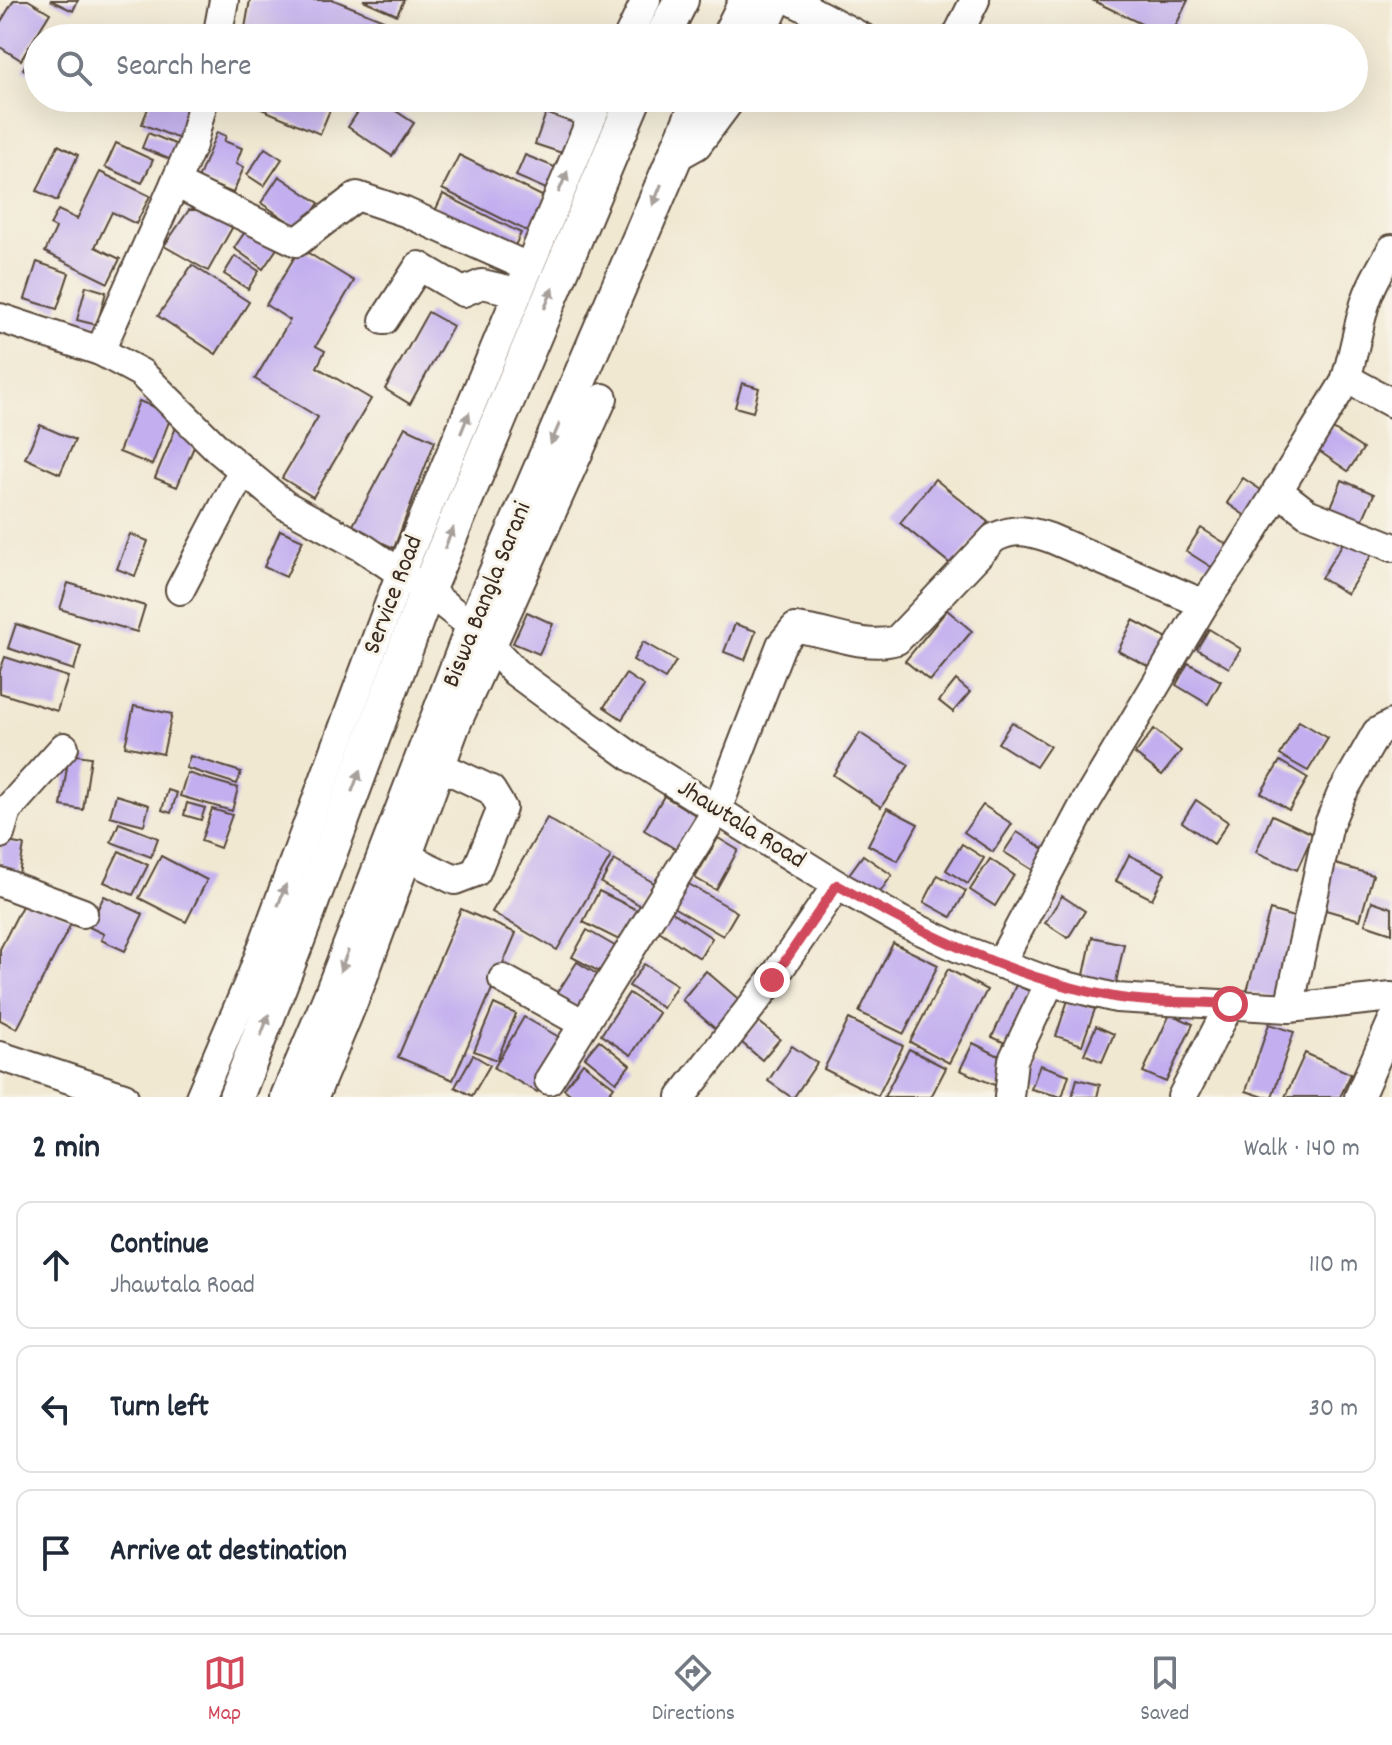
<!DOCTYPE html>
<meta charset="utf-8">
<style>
:root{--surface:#fff;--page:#f6f6f7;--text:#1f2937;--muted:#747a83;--line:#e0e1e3;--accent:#d1495b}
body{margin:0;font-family:Dekko,sans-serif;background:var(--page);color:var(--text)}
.stop{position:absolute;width:24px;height:24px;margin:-18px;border:6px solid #d1495b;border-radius:50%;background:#fff}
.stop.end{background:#d1495b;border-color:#fff;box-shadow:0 2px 8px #0008}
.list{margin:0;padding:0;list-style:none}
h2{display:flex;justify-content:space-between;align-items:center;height:104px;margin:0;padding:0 32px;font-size:34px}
h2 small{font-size:26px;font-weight:400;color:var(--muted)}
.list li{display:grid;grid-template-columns:52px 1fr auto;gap:24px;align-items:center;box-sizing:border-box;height:128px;margin:0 16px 16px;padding:0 16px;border:2px solid var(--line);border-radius:16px}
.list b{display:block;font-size:30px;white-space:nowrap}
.list p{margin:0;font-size:26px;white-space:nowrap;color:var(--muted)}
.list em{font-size:26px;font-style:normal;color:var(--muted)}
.icon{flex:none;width:44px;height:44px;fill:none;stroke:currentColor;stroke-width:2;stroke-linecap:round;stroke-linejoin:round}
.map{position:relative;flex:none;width:1392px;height:1097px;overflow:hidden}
.search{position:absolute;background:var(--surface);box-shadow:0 8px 32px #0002;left:24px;right:24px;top:24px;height:88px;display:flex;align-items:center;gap:20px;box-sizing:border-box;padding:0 28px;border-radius:44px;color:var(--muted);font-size:30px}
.sheet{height:536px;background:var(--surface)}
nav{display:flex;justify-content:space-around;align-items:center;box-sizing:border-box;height:112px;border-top:2px solid var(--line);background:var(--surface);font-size:22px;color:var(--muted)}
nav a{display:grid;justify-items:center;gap:4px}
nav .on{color:var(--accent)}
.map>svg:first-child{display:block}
</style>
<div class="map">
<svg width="1392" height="1097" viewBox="0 0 1392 1097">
<rect width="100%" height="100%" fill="#f7f3e8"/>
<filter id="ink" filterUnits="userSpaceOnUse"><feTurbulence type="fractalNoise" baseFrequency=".0125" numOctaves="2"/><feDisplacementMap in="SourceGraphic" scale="16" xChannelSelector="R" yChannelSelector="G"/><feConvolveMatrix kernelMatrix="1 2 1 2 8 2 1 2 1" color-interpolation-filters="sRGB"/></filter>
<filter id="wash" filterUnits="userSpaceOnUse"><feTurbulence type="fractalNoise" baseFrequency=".006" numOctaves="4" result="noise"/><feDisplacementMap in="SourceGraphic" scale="32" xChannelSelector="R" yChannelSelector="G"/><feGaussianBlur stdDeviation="1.8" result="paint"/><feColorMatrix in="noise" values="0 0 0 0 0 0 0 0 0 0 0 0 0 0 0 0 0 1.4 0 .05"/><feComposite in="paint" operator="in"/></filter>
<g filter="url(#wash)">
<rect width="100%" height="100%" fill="#f1e8d2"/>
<g id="blocks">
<g fill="#c3afef">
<path d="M14,0h14l22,13 -29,47 -21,-13v-24z"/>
<path d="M50,0h28l-5,11z"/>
<path d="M250,0h84l52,21 -8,17h-85l-18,-8 -6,5 -24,-7z"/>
<path d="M363,0h41l-7,15z"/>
<path d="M1092,0h96l-18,38z"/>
<path d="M191,26l25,7 -2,5h-27z"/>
<path d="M38,44v34l-15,-9z"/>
<path d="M152,98h32l13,5 -15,37 -40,-16z"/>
<path d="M255,98h80l-15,36 -68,-29z"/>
<path d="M367,98h9l38,25 -22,33 -44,-29z"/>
<path d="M547,110l36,13 -12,33 -36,-12z"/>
<path d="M217,132l9,4 -2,5 18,7 -6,16 8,3 -11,26 -35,-14z"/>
<path d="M148,133l32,13 -6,15 -32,-13z"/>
<path d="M116,143l37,17 -11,23 -37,-16z"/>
<path d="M58,145l20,10 -21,46 -20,-10z"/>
<path d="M265,148l17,11 -18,27 -17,-11z"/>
<path d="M459,155l93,46 -17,34 -93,-46z"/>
<path d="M525,155l37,15 -9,22 -37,-16z"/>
<path d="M100,172l50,24 -14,28 -24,-12 -17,35 25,12 -12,24 -63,-31 11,-24 -6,-3 8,-15 19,9z"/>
<path d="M279,176l40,27 -18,27 -40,-27z"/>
<path d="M443,194l78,39 -9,19 -78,-39z"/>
<path d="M189,210h14l24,10 5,8 -24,43 -44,-25z"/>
<path d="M249,226l29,21 -15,22 -29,-21z"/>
<path d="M300,248l54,33 -38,65 9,5 -8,16 54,32 -58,98 -31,-19 36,-61 -63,-38 35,-59 -24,-15z"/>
<path d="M235,256l24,15 -11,18 -24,-15z"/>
<path d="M37,262l32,11 -12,36 -32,-10z"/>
<path d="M192,265l57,37 -33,52 -58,-38z"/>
<path d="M86,286l20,6 -9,33 -20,-5z"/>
<path d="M428,312l25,14 -43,78 -25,-15z"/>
<path d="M742,383l17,5 -6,24 -18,-5z"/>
<path d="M139,401l33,13 -20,51 -33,-13z"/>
<path d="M40,425l35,15 -15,34 -35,-16z"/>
<path d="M177,425l22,10 -22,52 -22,-9z"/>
<path d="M405,427l30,14 -41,107 -43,-19z"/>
<path d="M1330,427l33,22 -15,22 -32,-22z"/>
<path d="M1243,478l24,16 -17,25 -23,-16z"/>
<path d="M935,479l53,43 -35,44 -53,-43z"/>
<path d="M1342,480l32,14 -16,36 -31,-13z"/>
<path d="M1201,528l30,19 -15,23 -30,-19z"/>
<path d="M280,530l23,10 -17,37 -22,-10z"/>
<path d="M130,534l18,7 -13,35 -18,-7z"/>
<path d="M1348,535l26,16 -27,43 -26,-16z"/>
<path d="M68,583l77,23 -8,26 -77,-23z"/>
<path d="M947,610l25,21 -42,50 -25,-20z"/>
<path d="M527,612l26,12 -14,30 -26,-11z"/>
<path d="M1133,620l42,22 -16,30 -41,-21z"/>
<path d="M16,624l65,22 -7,24 -66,-22z"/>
<path d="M735,624l21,7 -11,29 -21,-8z"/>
<path d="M1209,629l32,20 -12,19 -32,-19z"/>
<path d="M643,642l33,19 -11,18 -32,-19z"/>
<path d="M5,657l63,20 -11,34 -57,-18v-22z"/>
<path d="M1188,663l33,18 -13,23 -32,-19z"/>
<path d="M626,674l18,12 -22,33 -18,-12z"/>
<path d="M956,680l14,12 -17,20 -14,-11z"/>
<path d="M134,706l38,8 -9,40 -38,-8z"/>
<path d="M1299,721l29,17 -20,33 -28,-16z"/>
<path d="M1012,722l38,24 -14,21 -38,-24z"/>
<path d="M1154,729l27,22 -19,24 -27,-21z"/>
<path d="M860,733l49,32 -28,42 -48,-32z"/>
<path d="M69,754l22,3 -8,53 -22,-4z"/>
<path d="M190,756l51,16 -4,12 -51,-16z"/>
<path d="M1280,761l28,17 -19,32 -28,-17z"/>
<path d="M187,773l51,15 -6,23 -52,-15z"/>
<path d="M168,790l9,3 -6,20 -9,-3z"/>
<path d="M116,795l33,10 -5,20 -34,-9z"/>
<path d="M664,796l43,26 -20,34 -43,-26z"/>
<path d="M1196,800l32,22 -14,22 -32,-22z"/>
<path d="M187,803l18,5 -4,12 -17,-5z"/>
<path d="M983,805l29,19 -19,28 -29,-20z"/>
<path d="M887,808l31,16 -20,37 -30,-16z"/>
<path d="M212,809l20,6 -12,33 -19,-7z"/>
<path d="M1272,815l41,19 -16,36 -41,-18z"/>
<path d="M547,818l64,38 -54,94 -65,-38z"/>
<path d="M119,823l39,15 -7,19 -40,-15z"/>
<path d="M1017,832l35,22 -13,20 -35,-22z"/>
<path d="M718,838l20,12 -22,40 -21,-12z"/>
<path d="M2,841l22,4 -6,35 -18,-3z"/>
<path d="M962,844l22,14 -16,26 -22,-14z"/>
<path d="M119,851l29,14 -15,30 -29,-13z"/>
<path d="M863,855l29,20 -16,23 -29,-21z"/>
<path d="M1129,855l36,18 -13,26 -36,-18z"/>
<path d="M161,856l46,24 -21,42 -47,-24z"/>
<path d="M990,859l24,16 -19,31 -25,-16z"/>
<path d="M614,860l42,24 -13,23 -42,-24z"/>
<path d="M1332,863l41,12 -13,45 -41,-12z"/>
<path d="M938,875l28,16 -15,26 -27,-15z"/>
<path d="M687,883l50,29 -14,24 -50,-29z"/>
<path d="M599,891l42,21 -16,31 -42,-21z"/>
<path d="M27,896l46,24 -56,109 -17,-9v-71z"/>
<path d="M104,896l39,18 -18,37 -24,-11 3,-6 -15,-7z"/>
<path d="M1062,896l23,15 -17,27 -23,-15z"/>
<path d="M1372,901l20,7v25l-27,-9z"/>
<path d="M461,909l55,24 -63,147 -55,-23z"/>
<path d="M1270,910l30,9 -23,80 -30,-8z"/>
<path d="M671,911l41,27 -12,20 -41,-27z"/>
<path d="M587,930l33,19 -15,26 -33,-18z"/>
<path d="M1092,937l32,7 -9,43 -32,-7z"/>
<path d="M893,943l45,22 -34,69 -45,-22z"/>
<path d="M577,962l23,14 -21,33 -23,-14z"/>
<path d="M644,964l33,21 -14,23 -34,-22z"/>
<path d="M948,969l39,21 -38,73 -39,-21z"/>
<path d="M706,971l37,32 -24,29 -37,-32z"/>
<path d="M1016,985l22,10 -24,52 -22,-10z"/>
<path d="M629,993l30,20 -28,42 -30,-20z"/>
<path d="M1068,1000l27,9 -13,36 -26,-9z"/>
<path d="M494,1004l22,10 -19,46 -23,-9z"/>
<path d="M1170,1014l23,10 -27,58 -23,-10z"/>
<path d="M524,1017l42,24 -29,51 -43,-24z"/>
<path d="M849,1019l54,27 -25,50 -54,-27z"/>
<path d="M758,1021l22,18 -18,21 -21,-18z"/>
<path d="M1269,1024l25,8 -22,65h-8l-18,-6z"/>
<path d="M1096,1026l18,8 -12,28 -18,-8z"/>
<path d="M599,1040l31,25 -14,17 -31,-25z"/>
<path d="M973,1043l36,18 -8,27 -41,-18z"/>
<path d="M792,1046l25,17 -23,34h-3l-23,-16z"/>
<path d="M909,1049l37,19 -15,29h-47z"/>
<path d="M1305,1053l46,21 -11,23h-55z"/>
<path d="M473,1055l17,10 -18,31 -17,-9z"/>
<path d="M583,1063l31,24 -8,10h-32l-10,-8z"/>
<path d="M1040,1065l29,10 -7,22 -31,-8z"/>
<path d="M1077,1079l23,6 -3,12h-25z"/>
</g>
</g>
</g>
<g filter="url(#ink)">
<use href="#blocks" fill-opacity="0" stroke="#564639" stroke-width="2"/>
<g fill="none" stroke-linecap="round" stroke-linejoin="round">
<defs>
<g id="minor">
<path d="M791,0l72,38"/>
<path d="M217,38l7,-38"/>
<path d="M628,38l18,-38"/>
<path d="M760,38l18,-38"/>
<path d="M956,38l19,-38"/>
<path d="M548,98l45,16"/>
<path d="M672,159l25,-14 35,-47"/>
<path d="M175,183l122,59 60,-46 48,16 123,55"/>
<path d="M0,318l100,33 41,22 79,78 65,54 77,42 65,44 46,36 42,45 42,31 75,54 205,128 64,36 60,28 89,33 66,16 173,10 103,-11"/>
<path d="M384,320l35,-54 44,26 19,-8 36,8"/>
<path d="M100,351l92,-206 12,-47"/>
<path d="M1346,378l46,25"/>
<path d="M1277,490l30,23 85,34"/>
<path d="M180,590l63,-120"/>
<path d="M0,834l7,-24 57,-63"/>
<path d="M407,857l48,23 21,-8 26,-64 -11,-18 -51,-24"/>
<path d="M0,882l83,31"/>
<path d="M1000,964l83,-157 121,-203 36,-52 105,-170c8,-25 12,-50 19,-75 6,-21 17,-39 28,-58"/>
<path d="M503,979l81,45"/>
<path d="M1289,1008l40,-184 12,-29 36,-63 15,-8"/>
<path d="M0,1056l124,41"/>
<path d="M549,1080l168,-270 64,-165 14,-17c35,3 68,22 102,12l97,-102c21,-11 35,-7 56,0l154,66"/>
<path d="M200,1097l52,-122 149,-403 199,-474"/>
<path d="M314,1097l47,-114 94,-256 148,-329"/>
<path d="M681,1097l91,-117 65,-95"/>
<path d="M1009,1097l4,-37 37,-78"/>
<path d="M1182,1097l48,-93"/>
<path d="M1359,1097l33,-75"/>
</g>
<g id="major">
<path d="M662,38l19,-38"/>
<path d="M728,38l19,-38"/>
<path d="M236,1097l62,-159 129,-347 207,-493"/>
<path d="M288,1097l43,-101 142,-369 227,-529"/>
</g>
</defs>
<use href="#minor" stroke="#564639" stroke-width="32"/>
<use href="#major" stroke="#564639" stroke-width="38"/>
<use href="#minor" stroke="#fff" stroke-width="28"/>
<use href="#major" stroke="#fff" stroke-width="34"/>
</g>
<defs><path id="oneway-solid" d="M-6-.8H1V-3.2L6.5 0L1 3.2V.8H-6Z" transform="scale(2)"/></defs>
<g fill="#a79f9a">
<use href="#oneway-solid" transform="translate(563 182) rotate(-67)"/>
<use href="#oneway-solid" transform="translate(657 195) rotate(112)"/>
<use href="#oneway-solid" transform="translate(549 298) rotate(-67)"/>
<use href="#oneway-solid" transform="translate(465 423) rotate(-68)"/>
<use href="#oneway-solid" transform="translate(555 434) rotate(113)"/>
<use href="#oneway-solid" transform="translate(449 538) rotate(-67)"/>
<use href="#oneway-solid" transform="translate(356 781) rotate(-69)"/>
<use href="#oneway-solid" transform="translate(282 895) rotate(-70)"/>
<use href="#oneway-solid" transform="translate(344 961) rotate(111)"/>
<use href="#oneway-solid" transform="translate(265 1025) rotate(-69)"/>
</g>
</g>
<g fill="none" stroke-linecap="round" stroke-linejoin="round" filter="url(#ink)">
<path stroke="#d1495b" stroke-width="10" d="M772,980l65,-95c87,49 178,94 277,112 38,7 78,4 116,7"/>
</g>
<g text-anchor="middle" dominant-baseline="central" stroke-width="6" stroke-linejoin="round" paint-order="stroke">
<g font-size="26" fill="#3b2a1e" stroke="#f7f3e8">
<text transform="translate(394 595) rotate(-69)">Service Road</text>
<text transform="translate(488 595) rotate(-68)">Biswa Bangla Sarani</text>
<text transform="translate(741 825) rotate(32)">Jhawtala Road</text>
</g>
</g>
</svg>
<div class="stop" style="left:1230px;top:1004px"></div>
<div class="stop end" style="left:772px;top:980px"></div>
<div class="search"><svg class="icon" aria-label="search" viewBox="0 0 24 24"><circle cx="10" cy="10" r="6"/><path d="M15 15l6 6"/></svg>Search here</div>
</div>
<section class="sheet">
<h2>2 min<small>Walk · 140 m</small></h2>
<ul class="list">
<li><svg class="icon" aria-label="ahead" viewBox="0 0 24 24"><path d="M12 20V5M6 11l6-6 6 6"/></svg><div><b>Continue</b><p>Jhawtala Road</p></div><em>110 m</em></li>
<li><svg class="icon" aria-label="left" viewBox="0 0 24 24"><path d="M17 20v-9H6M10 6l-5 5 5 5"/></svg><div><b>Turn left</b></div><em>30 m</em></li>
<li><svg class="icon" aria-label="arrive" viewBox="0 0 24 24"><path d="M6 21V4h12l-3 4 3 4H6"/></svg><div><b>Arrive at destination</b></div></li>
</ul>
</section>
<nav>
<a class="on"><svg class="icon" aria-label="map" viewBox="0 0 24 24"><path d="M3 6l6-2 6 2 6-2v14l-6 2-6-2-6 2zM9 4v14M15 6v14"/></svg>Map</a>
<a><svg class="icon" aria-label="directions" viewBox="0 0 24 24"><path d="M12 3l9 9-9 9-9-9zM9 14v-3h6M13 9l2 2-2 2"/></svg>Directions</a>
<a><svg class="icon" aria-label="saved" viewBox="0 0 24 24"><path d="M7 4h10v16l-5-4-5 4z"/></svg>Saved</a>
</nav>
